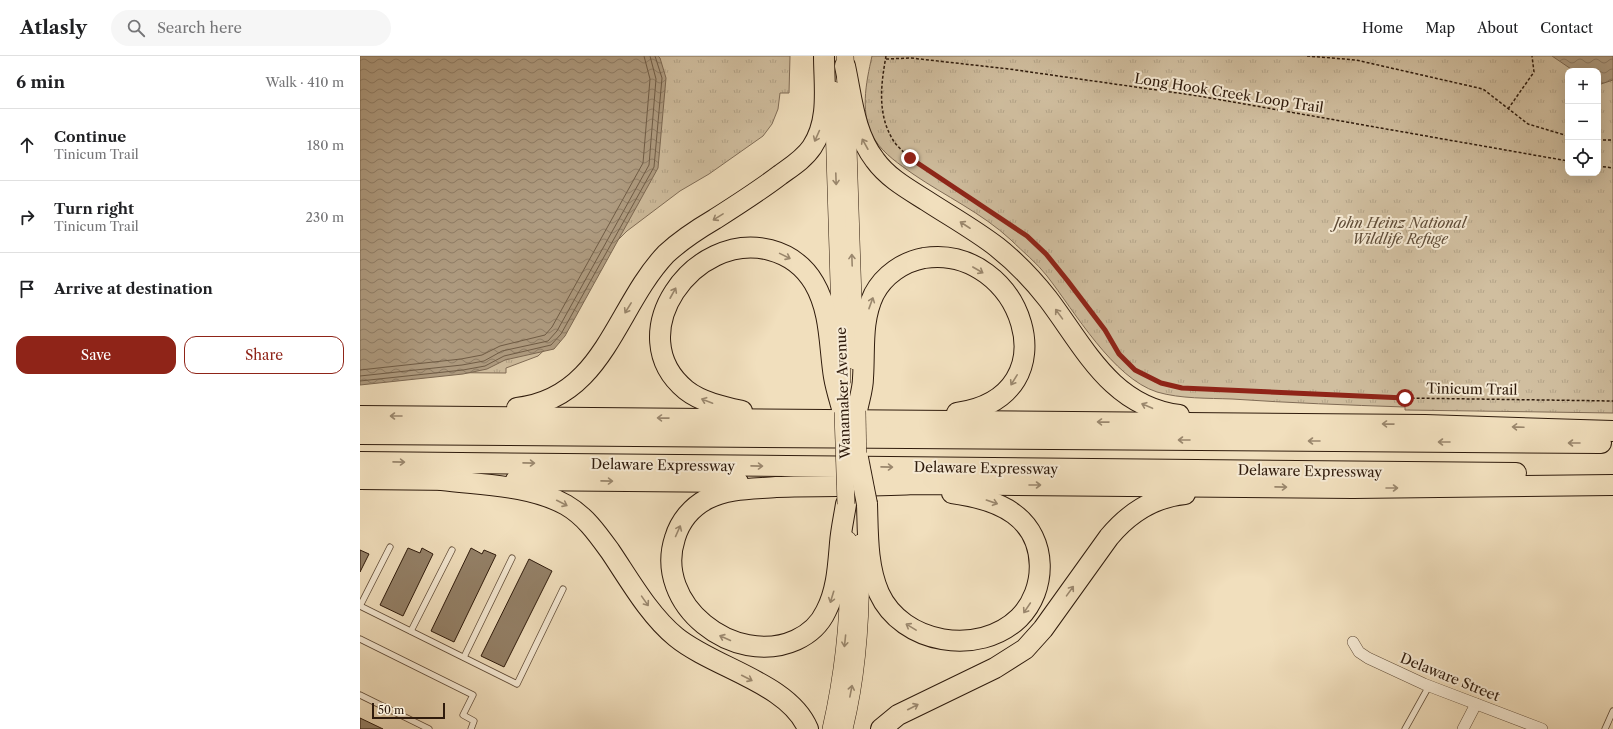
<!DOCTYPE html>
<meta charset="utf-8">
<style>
:root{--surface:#fff;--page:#f6f6f6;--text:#202124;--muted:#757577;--line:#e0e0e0;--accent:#8f2418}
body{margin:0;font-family:"Libre Caslon Text",serif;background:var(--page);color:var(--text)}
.controls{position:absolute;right:12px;top:12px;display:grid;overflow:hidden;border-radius:8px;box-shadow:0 4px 16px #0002}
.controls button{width:36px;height:36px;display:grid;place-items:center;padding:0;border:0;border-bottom:1px solid var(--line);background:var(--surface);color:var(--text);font:20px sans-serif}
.scale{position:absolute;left:12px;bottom:10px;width:73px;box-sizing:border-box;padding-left:4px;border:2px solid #2f1b0c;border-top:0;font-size:11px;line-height:14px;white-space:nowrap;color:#2f1b0c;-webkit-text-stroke:3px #f6ead4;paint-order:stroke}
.stop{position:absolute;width:12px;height:12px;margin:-9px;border:3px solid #8f2418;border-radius:50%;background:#fff}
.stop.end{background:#8f2418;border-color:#fff;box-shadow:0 1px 4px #0008}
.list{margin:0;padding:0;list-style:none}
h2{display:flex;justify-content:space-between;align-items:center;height:52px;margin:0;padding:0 16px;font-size:17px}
h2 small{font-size:13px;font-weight:400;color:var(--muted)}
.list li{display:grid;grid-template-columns:26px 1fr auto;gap:12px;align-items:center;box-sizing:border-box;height:72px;padding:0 16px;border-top:1px solid var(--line)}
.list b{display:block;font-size:15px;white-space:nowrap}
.list p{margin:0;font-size:13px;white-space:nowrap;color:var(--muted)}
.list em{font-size:13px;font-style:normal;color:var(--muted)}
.actions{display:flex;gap:8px;padding:12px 16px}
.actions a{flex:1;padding:9px 0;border:1px solid var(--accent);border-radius:12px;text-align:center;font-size:14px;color:var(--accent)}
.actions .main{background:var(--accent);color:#fff}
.icon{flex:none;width:22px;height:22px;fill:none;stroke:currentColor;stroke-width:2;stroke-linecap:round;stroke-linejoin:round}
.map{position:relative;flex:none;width:1253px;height:673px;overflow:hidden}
header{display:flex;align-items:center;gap:24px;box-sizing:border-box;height:56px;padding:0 20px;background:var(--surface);border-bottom:1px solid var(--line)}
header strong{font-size:19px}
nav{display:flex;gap:22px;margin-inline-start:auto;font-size:14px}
.search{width:280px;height:36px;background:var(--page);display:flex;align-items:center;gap:10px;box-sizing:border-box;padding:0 14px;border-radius:22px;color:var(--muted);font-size:15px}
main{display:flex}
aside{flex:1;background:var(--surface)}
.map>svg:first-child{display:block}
</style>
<header>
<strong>Atlasly</strong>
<div class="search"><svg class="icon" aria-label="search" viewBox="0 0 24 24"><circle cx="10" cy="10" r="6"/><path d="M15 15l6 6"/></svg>Search here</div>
<nav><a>Home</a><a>Map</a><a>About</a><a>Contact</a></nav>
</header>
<main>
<aside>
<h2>6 min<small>Walk · 410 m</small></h2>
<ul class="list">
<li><svg class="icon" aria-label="ahead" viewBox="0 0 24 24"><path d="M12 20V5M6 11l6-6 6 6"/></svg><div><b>Continue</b><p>Tinicum Trail</p></div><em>180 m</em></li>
<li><svg class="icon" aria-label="right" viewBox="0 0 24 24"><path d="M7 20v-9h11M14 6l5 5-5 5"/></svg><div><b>Turn right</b><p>Tinicum Trail</p></div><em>230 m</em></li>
<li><svg class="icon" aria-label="arrive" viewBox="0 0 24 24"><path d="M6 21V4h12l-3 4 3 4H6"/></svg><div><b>Arrive at destination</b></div></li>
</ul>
<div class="actions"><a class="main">Save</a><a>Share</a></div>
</aside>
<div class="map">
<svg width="1253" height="673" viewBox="0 0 1253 673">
<defs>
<pattern id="grass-tufts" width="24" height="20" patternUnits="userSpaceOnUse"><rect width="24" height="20" fill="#d0be9f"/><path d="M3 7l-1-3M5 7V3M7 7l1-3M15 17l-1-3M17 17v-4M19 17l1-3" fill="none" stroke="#b3a388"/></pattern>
<pattern id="water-waves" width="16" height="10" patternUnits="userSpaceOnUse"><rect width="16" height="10" fill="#af9c81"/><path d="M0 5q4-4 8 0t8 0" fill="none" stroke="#8f7e68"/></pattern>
</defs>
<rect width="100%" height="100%" fill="#f1dfbd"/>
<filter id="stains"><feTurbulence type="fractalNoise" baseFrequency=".005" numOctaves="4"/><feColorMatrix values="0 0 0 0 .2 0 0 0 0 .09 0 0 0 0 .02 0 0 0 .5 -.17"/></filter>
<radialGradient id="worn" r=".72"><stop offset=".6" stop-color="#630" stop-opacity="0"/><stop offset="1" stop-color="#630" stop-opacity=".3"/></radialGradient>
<g fill="url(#grass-tufts)" stroke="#806c56" fill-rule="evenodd">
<path d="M0,0h430l-1,37h-9l-2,16 -6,15 -9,12 -54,38 -29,17 -53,40 -19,19 -52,89 -18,17 -32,12v5l-146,-1z"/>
<path d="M512,0h736l5,4v353l-208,-3v-3c-58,-2 -115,-4 -173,-8 -24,-1 -51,0 -75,-7 -44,-14 -82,-80 -110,-116 -10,-13 -24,-24 -36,-36 -29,-27 -66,-44 -98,-66 -14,-10 -29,-20 -38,-34 -16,-25 -9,-57 -3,-84zM1208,15h30v102h-30z"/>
</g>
<g fill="url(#water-waves)" stroke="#7c6852">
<path d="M0,0h298l2,2 6,20 -8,90 -93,168 -11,13 -49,11 -18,9 -24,5 -103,11z"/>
<path d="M1192,0h61v24l-12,4 -3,-1v-12h-24z"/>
</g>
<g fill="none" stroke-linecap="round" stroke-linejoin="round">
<g stroke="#6f5c46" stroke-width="1">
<path d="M0,314l101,-11 21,-4 18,-9 45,-11 7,-8 91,-164 7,-84 -6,-23"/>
<path d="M0,320l102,-11 22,-4 18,-10 46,-10 9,-10 92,-166 7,-86 -6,-23"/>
<path d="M0,325l103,-11 22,-4 19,-10 47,-11 10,-11 93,-167 8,-89 -7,-22"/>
</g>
</g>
<g fill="#948168" stroke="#2f1b0c">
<path d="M48,492l12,5 2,-5 11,6 -30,62 -23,-11z"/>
<path d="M111,492l11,6 2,-4 12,5 -42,87 -23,-11z"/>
<path d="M0,494l9,4 -9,18z"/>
<path d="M169,503l23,12 -48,96 -23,-11z"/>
<path d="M0,662l23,11h-23z"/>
</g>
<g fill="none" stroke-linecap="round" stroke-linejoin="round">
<defs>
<g id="lane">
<path d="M0,550l157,78 46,-95"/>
<path d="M0,550l30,-59"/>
<path d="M51,575l41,-81"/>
<path d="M0,583l113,56 -10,20 11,6 -3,8"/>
<path d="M104,601l48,-99"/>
<path d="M0,639l69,34"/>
<path d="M1045,673l24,-43"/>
<path d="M1245,673l8,-18"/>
</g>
<g id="street">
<path d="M993,586l6,10 9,6 56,26 118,45"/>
<path d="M1103,673l13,-25"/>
</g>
<g id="primary">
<path d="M485,0l10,305"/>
<path d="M473,34l9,290"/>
<path d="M471,673c14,-62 20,-126 17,-189"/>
<path d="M484,673c15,-61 18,-124 16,-186"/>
</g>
<g id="highway">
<path d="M485,10c7,32 9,67 30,94 13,18 33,29 52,41 23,15 48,29 70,46 19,15 36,33 51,52 37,49 63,107 131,116"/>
<path d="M157,352c87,-10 98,-100 149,-154 15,-14 32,-25 49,-35 22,-14 44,-28 65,-44 11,-8 24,-16 32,-28 18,-27 12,-61 12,-91"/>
<path d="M382,355c-18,-4 -41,-9 -56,-21 -67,-55 8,-160 84,-140 19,5 34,16 44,33 17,29 15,63 20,94 2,12 6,24 9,35"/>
<path d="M497,355c2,-11 6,-22 6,-33 2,-29 -2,-57 11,-84 10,-19 29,-32 50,-36 96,-15 152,138 33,155"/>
<path d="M0,360l1065,9 188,6"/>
<path d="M0,378l1241,9"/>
<path d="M0,406l1156,11"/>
<path d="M0,423l94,1"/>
<path d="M82,424c40,5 88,5 124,25 19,11 31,28 44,46 19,28 39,64 66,86 38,31 113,46 132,92"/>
<path d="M156,424l222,2"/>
<path d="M486,448c-2,13 -5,26 -6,39 -2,23 -3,47 -14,68 -6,13 -17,23 -30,29 -62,28 -143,-36 -121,-102 5,-17 17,-31 32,-39 21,-11 46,-10 69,-12 46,-2 91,0 137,-3l440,4 260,-3"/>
<path d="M507,448c1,29 0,62 12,89 23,51 100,64 140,25 28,-28 29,-79 -5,-104 -17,-13 -41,-18 -62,-21"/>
<path d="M521,673l17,-14 97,-47 30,-19 18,-20 66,-92c20,-24 45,-40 76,-43"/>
</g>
</defs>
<use href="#lane" stroke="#604c38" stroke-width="7"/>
<use href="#street" stroke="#604c38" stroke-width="12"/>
<use href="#primary" stroke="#2f1b0c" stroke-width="18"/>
<use href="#highway" stroke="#2f1b0c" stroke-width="22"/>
<g stroke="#2f1b0c" stroke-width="1.5" stroke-dasharray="3 2" stroke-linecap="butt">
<path d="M526,0c-5,28 -9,58 7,84 7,11 21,20 31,28l103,68 19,18 21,26 38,50 14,24 16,16 26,13 21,5 223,10 208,3"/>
<path d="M947,0l49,4 127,29 45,35 40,12"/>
<path d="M526,3l25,-1 98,11 190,27 369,65"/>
<path d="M1148,53l26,-37 -2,-16"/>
<path d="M1238,84h15"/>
<path d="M1238,110l15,2"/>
</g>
<use href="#lane" stroke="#f6ead4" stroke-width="5.5"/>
<use href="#street" stroke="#f6ead4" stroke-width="11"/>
<use href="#primary" stroke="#f1dfbd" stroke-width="17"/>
<use href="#highway" stroke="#f1dfbd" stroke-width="20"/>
<defs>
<g id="primary-bridge">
<path d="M497,355l1,59"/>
<path d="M483,356l3,92"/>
</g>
<path id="highway-bridge" d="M498,402l9,46"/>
</defs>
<use href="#primary-bridge" stroke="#2f1b0c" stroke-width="18" stroke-linecap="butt"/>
<use href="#highway-bridge" stroke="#2f1b0c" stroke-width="22" stroke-linecap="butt"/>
<use href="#primary-bridge" stroke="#f1dfbd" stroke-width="17"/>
<use href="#highway-bridge" stroke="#f1dfbd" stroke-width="20"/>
</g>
<defs><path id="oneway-shaft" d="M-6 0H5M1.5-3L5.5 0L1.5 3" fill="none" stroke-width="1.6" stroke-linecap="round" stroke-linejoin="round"/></defs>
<g stroke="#9a876d">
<use href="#oneway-shaft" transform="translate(457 80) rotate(114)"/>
<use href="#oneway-shaft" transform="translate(505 88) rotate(-119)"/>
<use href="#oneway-shaft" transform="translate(476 123) rotate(88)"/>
<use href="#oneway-shaft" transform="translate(358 161) rotate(148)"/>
<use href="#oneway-shaft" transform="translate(605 169) rotate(-147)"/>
<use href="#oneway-shaft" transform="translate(425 200) rotate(26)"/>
<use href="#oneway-shaft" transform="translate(492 204) rotate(-92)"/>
<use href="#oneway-shaft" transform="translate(618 214) rotate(30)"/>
<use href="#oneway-shaft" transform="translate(313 237) rotate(-61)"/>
<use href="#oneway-shaft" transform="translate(511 247) rotate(-70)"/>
<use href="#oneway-shaft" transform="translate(268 252) rotate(122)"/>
<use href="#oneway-shaft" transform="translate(699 258) rotate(-126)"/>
<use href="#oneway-shaft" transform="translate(654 324) rotate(122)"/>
<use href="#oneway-shaft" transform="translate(347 345) rotate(-159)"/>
<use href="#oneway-shaft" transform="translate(787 350) rotate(-157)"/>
<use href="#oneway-shaft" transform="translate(36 360) rotate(-180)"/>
<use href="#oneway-shaft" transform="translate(303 362) rotate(-179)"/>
<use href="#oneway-shaft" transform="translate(743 366) rotate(-179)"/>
<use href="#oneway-shaft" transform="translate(1028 368) rotate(-179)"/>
<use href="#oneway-shaft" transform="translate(1158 371) rotate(-178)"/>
<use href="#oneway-shaft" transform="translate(824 384) rotate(-180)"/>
<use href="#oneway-shaft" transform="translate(954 385) rotate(-180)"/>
<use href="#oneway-shaft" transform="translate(1084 386) rotate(-180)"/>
<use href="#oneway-shaft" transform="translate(1214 387) rotate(-180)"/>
<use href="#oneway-shaft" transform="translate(39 406) rotate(1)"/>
<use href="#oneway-shaft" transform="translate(169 407) rotate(1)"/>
<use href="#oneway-shaft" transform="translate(397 410) rotate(1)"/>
<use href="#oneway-shaft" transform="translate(527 411) rotate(1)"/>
<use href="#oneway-shaft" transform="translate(247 425) rotate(1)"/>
<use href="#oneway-shaft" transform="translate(675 429)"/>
<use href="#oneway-shaft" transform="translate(921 431) rotate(1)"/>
<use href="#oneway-shaft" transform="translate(1032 432)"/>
<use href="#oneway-shaft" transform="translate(632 446) rotate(19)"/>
<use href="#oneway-shaft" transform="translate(202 447) rotate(27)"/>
<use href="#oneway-shaft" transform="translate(318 475) rotate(-66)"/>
<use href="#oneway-shaft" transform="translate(710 535) rotate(-54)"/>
<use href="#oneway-shaft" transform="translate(472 541) rotate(107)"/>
<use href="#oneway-shaft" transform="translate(285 545) rotate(55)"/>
<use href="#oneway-shaft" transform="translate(667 552) rotate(124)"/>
<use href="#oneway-shaft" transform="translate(551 571) rotate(-149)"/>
<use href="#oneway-shaft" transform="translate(365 582) rotate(-156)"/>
<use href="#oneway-shaft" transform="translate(485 585) rotate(96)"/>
<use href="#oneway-shaft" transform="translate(387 622) rotate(27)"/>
<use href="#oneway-shaft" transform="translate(491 635) rotate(-79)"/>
<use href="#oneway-shaft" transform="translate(553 651) rotate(-27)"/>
</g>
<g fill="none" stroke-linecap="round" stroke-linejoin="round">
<path stroke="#8f2418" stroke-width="5" d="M550,102l117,78 19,18 21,26 38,50 14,24 16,16 26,13 21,5 223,10"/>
</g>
<g text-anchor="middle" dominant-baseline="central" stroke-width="4" stroke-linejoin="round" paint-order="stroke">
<g font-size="14" fill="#2f1b0c" stroke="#f6ead4">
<text transform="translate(869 37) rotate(9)">Long Hook Creek Loop Trail</text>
<text transform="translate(1112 333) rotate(1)">Tinicum Trail</text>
<text transform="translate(483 337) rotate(-92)">Wanamaker Avenue</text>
<text transform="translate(303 409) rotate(1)">Delaware Expressway</text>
<text transform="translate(626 412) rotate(1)">Delaware Expressway</text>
<text transform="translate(950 415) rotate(1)">Delaware Expressway</text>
<text transform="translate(1090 621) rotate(22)">Delaware Street</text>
</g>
<g font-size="14" font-style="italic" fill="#5f4c38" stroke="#f6ead4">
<text x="1040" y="167">John Heinz National<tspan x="1040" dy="16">Wildlife Refuge</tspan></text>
</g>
</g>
<rect width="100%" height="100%" filter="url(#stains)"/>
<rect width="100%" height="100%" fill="url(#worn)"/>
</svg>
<div class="controls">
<button>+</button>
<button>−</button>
<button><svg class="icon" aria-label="locate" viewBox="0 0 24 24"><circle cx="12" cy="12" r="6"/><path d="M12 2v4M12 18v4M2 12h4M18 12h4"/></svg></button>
</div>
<div class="scale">50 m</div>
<div class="stop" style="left:1045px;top:342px"></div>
<div class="stop end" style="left:550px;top:102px"></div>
</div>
</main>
